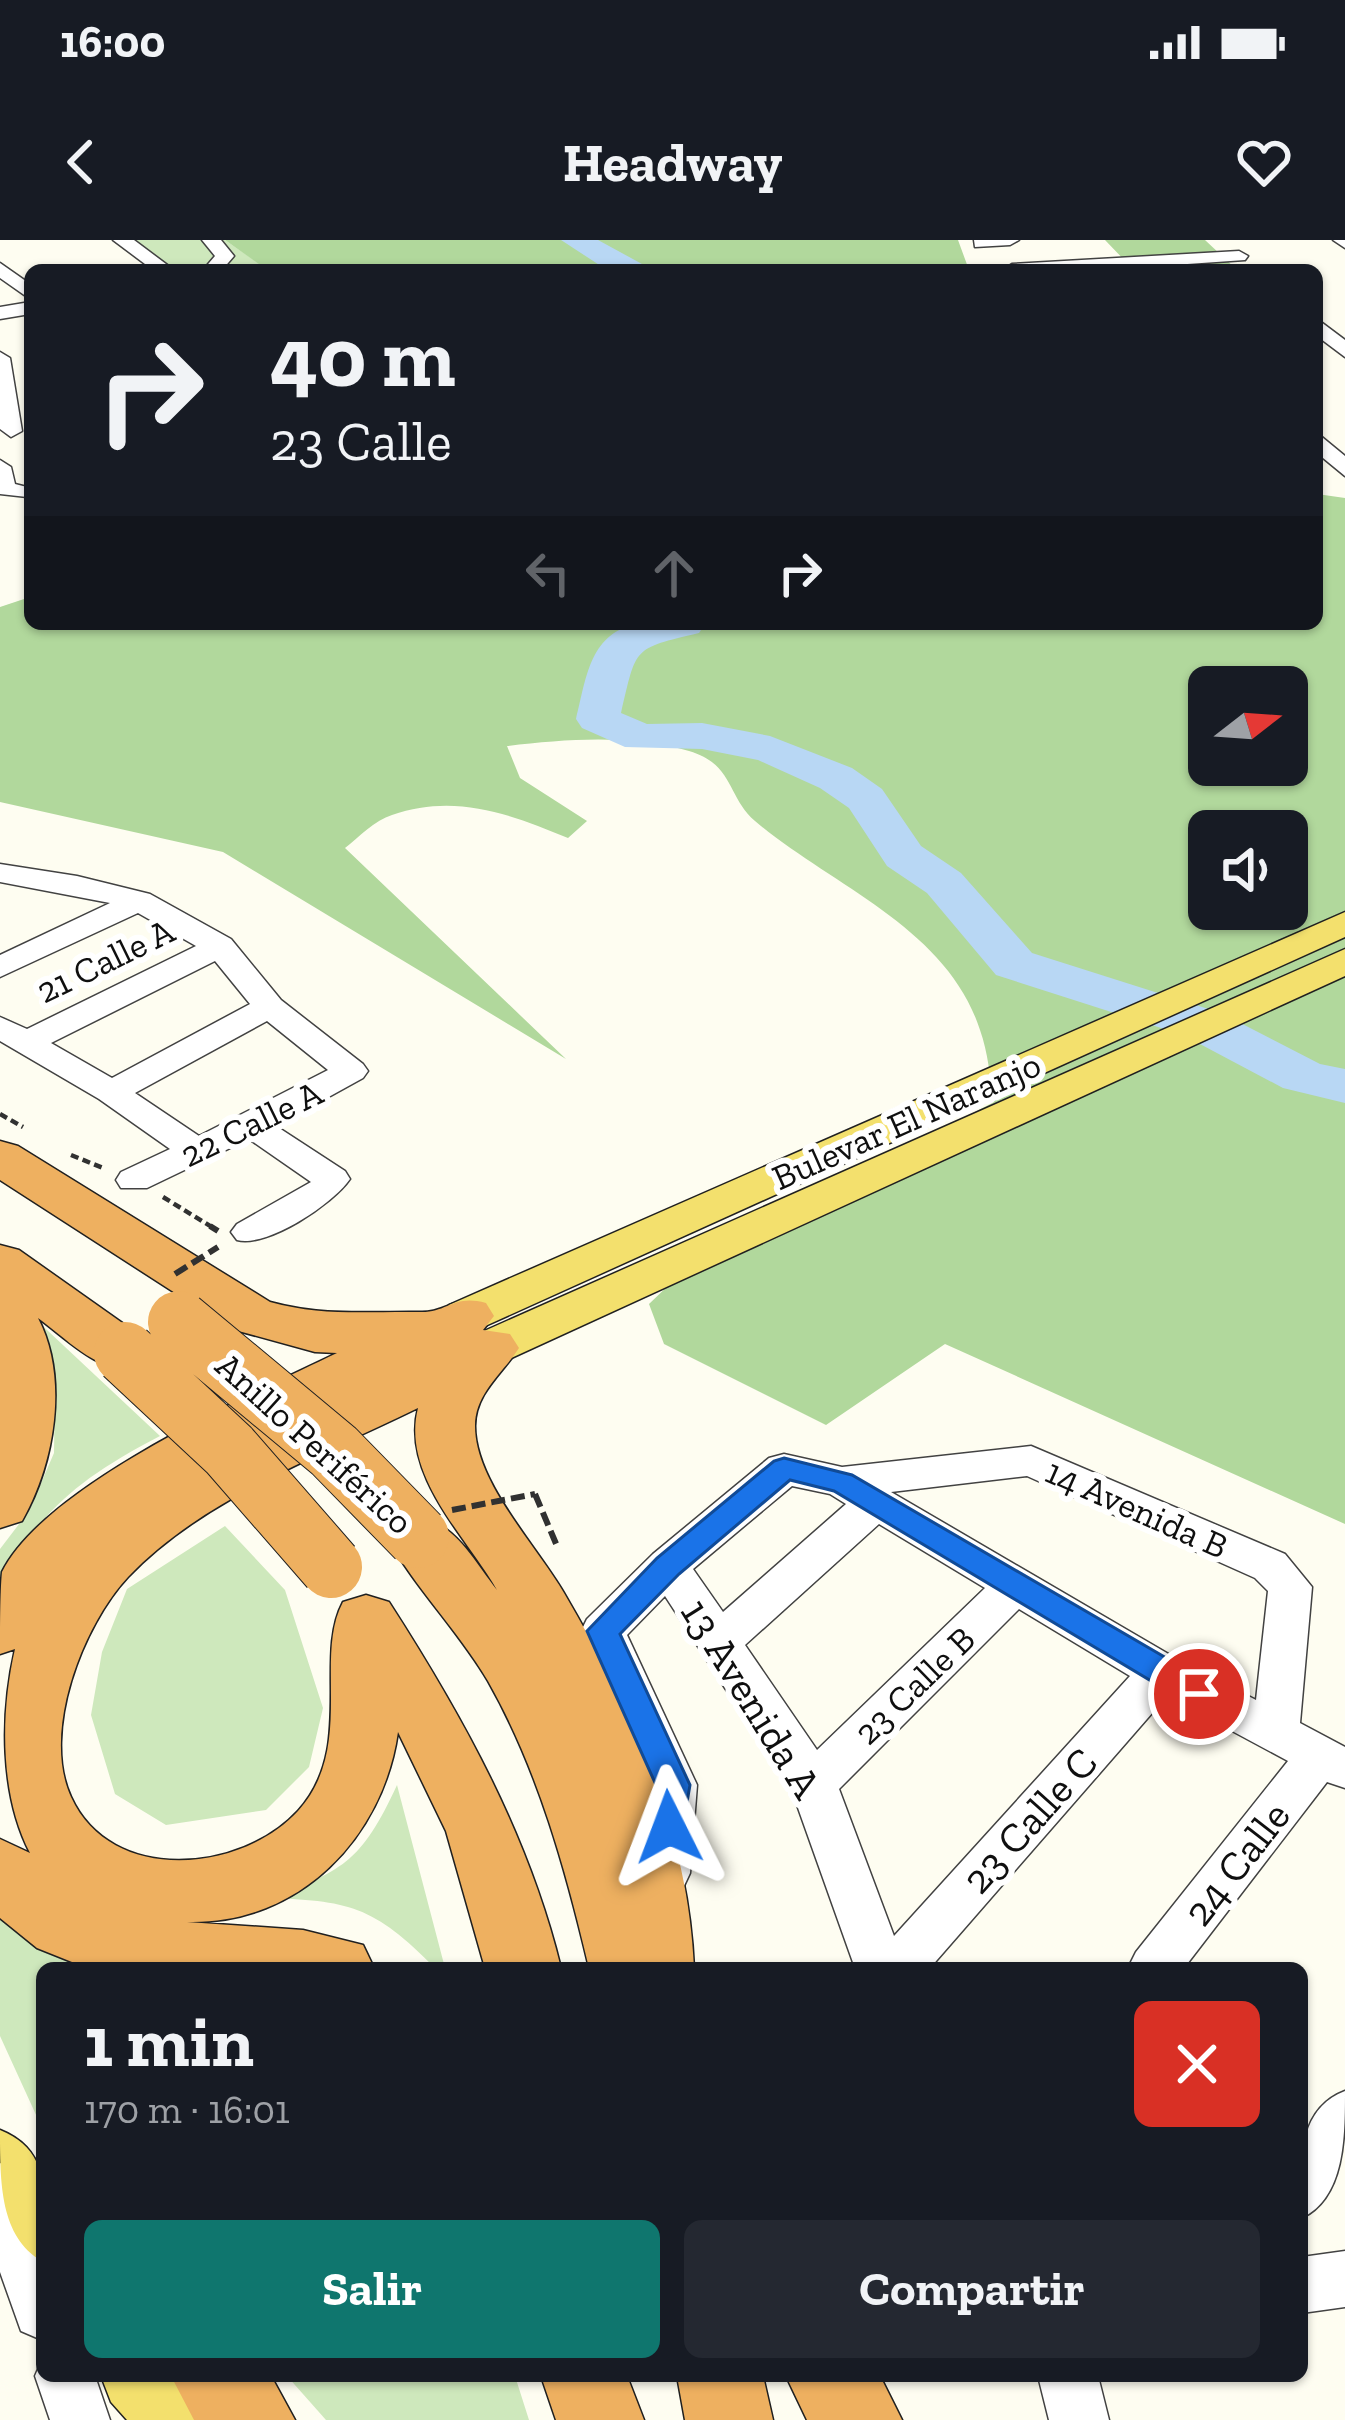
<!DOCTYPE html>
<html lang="es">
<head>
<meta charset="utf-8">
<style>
  body { margin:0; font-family:"Zilla Slab",serif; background:#242831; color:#f1f3f6; height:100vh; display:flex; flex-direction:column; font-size:45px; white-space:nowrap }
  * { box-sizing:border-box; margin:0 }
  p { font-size:39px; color:#9ea1a6 }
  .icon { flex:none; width:66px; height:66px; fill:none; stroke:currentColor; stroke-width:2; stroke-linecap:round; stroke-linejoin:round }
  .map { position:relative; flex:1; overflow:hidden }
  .panel { position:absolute; left:36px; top:1722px; width:1272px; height:420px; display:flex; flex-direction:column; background:#171b24; border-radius:18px; box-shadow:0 3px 9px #0004 }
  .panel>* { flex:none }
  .hud { position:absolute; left:24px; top:24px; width:1299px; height:366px; border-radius:18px; box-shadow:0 3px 9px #0004; background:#171b24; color:#f1f3f6; overflow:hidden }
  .needle { width:78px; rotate:73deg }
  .buttons { position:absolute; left:1188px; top:426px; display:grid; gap:24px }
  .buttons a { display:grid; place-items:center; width:120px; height:120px; border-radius:18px; background:#171b24; box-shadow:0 3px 9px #0004; font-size:60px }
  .pin { position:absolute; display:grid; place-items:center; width:102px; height:102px; color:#fff; margin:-51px; border:6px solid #fff; border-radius:50%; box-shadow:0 3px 12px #0007 }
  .me { position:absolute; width:132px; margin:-66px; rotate:357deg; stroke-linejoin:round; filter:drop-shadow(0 0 9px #0008) }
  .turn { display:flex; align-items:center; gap:42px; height:252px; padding:0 48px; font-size:54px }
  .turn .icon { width:156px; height:156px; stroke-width:2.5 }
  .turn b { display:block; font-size:84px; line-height:102px }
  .lanes { display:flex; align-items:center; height:114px; padding:0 48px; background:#0003; justify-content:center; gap:60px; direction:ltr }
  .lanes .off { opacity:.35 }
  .round { display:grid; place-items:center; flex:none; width:126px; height:126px; border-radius:18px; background:#242831 }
  .head { display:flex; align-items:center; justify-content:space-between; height:204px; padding:0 48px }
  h1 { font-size:72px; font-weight:700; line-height:90px }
  .cta { display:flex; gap:24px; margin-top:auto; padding:24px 48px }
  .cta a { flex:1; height:138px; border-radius:18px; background:#0f766e; color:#fff; font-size:48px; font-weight:700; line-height:138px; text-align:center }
  .cta a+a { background:#242831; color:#f1f3f6 }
  .status { display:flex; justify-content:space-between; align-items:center; height:84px; padding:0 60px; background:#171b24; direction:ltr }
  .status svg { height:33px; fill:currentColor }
  header { display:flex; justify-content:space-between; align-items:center; height:156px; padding:0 48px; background:#171b24; font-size:54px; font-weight:700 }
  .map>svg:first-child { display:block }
</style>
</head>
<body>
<div class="status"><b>16:00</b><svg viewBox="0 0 49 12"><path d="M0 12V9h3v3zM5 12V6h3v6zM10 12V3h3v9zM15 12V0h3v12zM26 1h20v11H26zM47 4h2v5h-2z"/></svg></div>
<header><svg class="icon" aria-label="back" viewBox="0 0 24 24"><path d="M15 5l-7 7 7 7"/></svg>Headway<svg class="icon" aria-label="heart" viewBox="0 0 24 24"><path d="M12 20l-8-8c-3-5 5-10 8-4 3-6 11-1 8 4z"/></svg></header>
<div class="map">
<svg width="1345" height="2180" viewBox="0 0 1345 2180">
  <rect width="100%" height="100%" fill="#fefdf1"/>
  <path fill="#cee8bc" d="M133 0H225L264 27 174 30Z
    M31 1075 160 1196C82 1237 50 1263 0 1337V1309L29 1271 54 1213 55 1136Z
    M225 1286 285 1350 323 1468 309 1527 266 1570 166 1585 115 1554 91 1475 102 1412 127 1349Z
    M397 1545 445 1728H435C374 1666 349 1660 263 1658 342 1634 362 1621 397 1545Z
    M0 1669 130 1728H42V1888L0 1796Z
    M287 2136H515L529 2180H326Z"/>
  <path fill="#b1d89c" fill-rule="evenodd" d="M225 0H958L969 30H258L263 27Z
    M1105 0H1205L1237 30H1073L1129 25Z
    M1317 254 1345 258V1284L945 1104 826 1185 664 1104 649 1064 696 1019 994 862C990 838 988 812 980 790 947 687 830 645 755 581 727 557 734 524 689 511 630 494 567 499 507 506L520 538 587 581 568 598C510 574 455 553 392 575 375 580 359 597 345 608L566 819 223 612 0 562V367L30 357V384H1317ZM1209 447H1287V525H1209ZM1209 591H1287V669H1209Z"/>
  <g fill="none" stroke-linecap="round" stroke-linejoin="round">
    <path fill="#b8d7f4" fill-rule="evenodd" d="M561 0H598L653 30H607Z
      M635 384H705L699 393C632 409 637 406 621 473L647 484 702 483 770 496 852 528 882 549 921 606 961 633 1032 713 1221 773 1320 824 1345 829V863L1283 848 1183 795 996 735 927 653 887 626 849 568 820 548 758 520 702 509 625 507 582 488 576 479C586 440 589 395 635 384Z"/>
    <g stroke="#424242" stroke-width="3">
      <path id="minor" d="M113 0H134L174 30H153Z
        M202 0H221L234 16 222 30H203L215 16Z
        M974 0H1019L1010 5 975 7Z
        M1333 0H1345V8Z
        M1239 11 1248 16 1245 20 1101 30H1003L1012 24Z
        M0 23 30 44V59L0 38Z
        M30 62V74L0 79V67Z
        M1317 79 1345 100V117L1317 96Z
        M0 112 10 118 22 191 11 197 0 189Z
        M1317 193 1345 216V236L1317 213Z
        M0 220 11 227 15 244 27 247V257L0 254Z
        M0 624 77 636 150 654 231 699 281 760 363 824 368 831 363 838 276 886 345 931 350 939C333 964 267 1008 237 1000L231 992 237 984 311 942 249 899 147 948H121L116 940 121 932 170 909 99 859 0 801V777L27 789 196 706 138 673 0 737V715L110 663 0 642ZM215 721 250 764 112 838 51 803ZM267 781 328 830 199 896 135 853Z
        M1031 1206 1285 1314 1312 1347 1300 1483 1345 1507V1548L1327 1542 1184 1728H1128L1136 1712 1288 1521 1167 1456 930 1728H855L792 1551 665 1356 627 1395 697 1545 690 1633 683 1648 665 1654 647 1648 640 1633 649 1545 581 1391 587 1379 653 1314 769 1218 784 1214 842 1227ZM1027 1236 1255 1338 1268 1351 1256 1460 1177 1419 891 1252ZM792 1246 830 1254 846 1264 723 1372 693 1329ZM879 1284 985 1348 817 1510 745 1405ZM1019 1369 1130 1436 894 1696 839 1549Z
        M1345 1851C1345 1897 1345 1957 1302 1978 1302 1931 1293 1871 1345 1851Z
        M0 1923 20 1931 42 1990V2100L21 2091 0 2032Z
        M1345 2011V2067L1302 2073V2017Z
        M42 2120V2136H95L110 2180H50L35 2136Z
        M1038 2136H1098L1109 2180H1049Z"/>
    </g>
    <g stroke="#202020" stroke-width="3">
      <path id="major" d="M1345 672V697L483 1087 466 1092 449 1087 442 1076 449 1065Z
        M1345 709V736L507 1120 490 1124 473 1120 466 1108 473 1096Z
        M0 1890C58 1913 42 1968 42 2021 0 1997 0 1943 0 1890Z
        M101 2136H187L203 2154 214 2180H127L111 2162Z"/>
    </g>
    <g stroke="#202020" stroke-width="3">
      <path id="highway" d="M0 901 18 906 270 1062C325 1077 368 1071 422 1072 448 1072 454 1054 486 1063L494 1076 483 1090 510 1094 519 1108C503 1133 475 1153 475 1186 475 1242 536 1305 564 1353 633 1471 688 1590 694 1728H589C566 1630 538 1529 488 1441 458 1390 415 1348 387 1297L396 1281C445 1265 469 1314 497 1350 466 1296 401 1235 418 1168 321 1216 204 1257 128 1337 83 1385 41 1492 71 1557 111 1645 241 1633 298 1571 356 1507 313 1418 343 1362L366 1355 389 1362C463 1477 528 1594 561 1728H485L446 1591 398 1492C383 1597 300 1685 187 1682L303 1690 363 1705 374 1728H87L37 1708 0 1678V1599L30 1613C0 1555 0 1475 15 1409L0 1414C0 1392 0 1351 2 1332 45 1245 250 1155 337 1113L315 1112 231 1089 0 940Z
        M0 1005 19 1010 145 1099 154 1113 145 1127C103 1139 71 1102 38 1078 69 1138 55 1223 22 1281L0 1288Z
        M171 2136H271L295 2180H194Z
        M541 2136H627L644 2180H556Z
        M677 2136H763L773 2180H685Z
        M786 2136H880L902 2180H807Z"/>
    </g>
    <path stroke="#313131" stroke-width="4.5" stroke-dasharray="8 4.5" stroke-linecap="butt" d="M0 874 23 887
      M71 915 103 928
      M163 957 215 989"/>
    <path stroke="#313131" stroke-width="6" stroke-dasharray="14 6" stroke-linecap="butt" d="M210 986 218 991
      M535 1254 557 1306"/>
    <use href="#minor" fill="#fff" fill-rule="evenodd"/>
    <use href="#major" fill="#f3e06d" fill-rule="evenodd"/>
    <use href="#highway" fill="#eeb060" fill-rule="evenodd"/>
    <g stroke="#202020" stroke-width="64" stroke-linecap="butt">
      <path id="highway-bridge" d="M179 1082 334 1211 418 1297
        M125 1113 229 1210 331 1327"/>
    </g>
    <path stroke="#313131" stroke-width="6" stroke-dasharray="14 6" stroke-linecap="butt" d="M175 1034 218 1007
      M452 1270 535 1254"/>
    <use href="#highway-bridge" stroke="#eeb060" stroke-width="62"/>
  </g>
  <path fill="#1a73e8" stroke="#114b97" stroke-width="3" d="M784 1218 852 1235 1211 1444 1216 1454 1211 1463 1199 1466 1188 1463 834 1251 790 1240 679 1334 620 1394 690 1545 681 1597 669 1602 657 1597 652 1587 656 1545 587 1391 657 1318 774 1221Z"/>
  <g text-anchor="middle" stroke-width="12" stroke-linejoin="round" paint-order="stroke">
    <g font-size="36" fill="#0f0f0f" stroke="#fff">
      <text transform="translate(105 720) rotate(-26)" y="13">21 Calle A</text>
      <text transform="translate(906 880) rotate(-24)" y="13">Bulevar El Naranjo</text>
      <text transform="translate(251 883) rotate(-26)" y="13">22 Calle A</text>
      <text transform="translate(315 1203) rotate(42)" y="13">Anillo Periférico</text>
      <text transform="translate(1137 1268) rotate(24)" y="13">14 Avenida B</text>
      <text transform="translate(914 1445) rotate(-44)" y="13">23 Calle B</text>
    </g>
    <g font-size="42" fill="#0f0f0f" stroke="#fff">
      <text transform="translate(752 1458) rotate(58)" y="15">13 Avenida A</text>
      <text transform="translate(1029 1580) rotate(-48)" y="15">23 Calle C</text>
      <text transform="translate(1236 1623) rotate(-52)" y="15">24 Calle</text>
    </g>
  </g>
</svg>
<div class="buttons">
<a><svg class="needle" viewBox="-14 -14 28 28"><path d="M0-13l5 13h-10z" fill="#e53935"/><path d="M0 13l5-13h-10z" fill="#9ea1a6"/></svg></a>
<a><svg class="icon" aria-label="sound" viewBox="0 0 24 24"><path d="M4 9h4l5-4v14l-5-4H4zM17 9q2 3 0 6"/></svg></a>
</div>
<div class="pin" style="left:1199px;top:1454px;background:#d93025"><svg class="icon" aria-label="arrive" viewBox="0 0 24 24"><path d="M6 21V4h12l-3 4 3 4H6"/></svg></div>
<svg class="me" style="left:669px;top:1587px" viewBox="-20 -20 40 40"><path d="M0-17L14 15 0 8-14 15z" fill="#1a73e8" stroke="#fff" stroke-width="4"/></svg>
<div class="hud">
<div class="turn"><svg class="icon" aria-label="right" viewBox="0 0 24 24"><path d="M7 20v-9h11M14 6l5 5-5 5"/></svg><div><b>40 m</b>23 Calle</div></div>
<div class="lanes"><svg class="icon off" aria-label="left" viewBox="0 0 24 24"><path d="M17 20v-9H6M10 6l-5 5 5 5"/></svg><svg class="icon off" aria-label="ahead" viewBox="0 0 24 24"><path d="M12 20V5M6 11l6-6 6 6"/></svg><svg class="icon" aria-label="right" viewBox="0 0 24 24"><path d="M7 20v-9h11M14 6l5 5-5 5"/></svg></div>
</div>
<section class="panel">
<div class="head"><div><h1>1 min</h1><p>170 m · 16:01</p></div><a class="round" style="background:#d93025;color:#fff"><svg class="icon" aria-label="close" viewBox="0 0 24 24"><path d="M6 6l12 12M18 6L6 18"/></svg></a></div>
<div class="cta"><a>Salir</a><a>Compartir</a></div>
</section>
</div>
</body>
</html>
